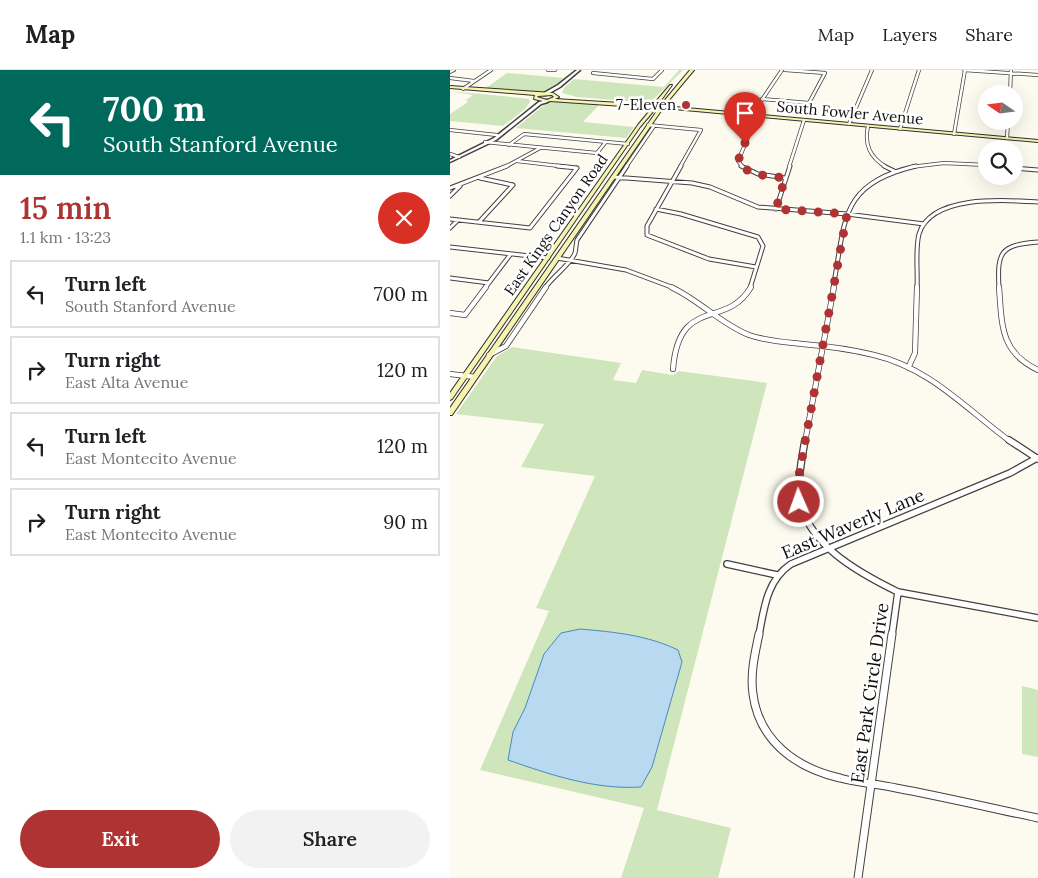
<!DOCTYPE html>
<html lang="en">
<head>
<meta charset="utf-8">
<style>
  body { margin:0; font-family:Lora,serif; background:#f2f2f2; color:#202124; height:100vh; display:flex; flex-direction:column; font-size:19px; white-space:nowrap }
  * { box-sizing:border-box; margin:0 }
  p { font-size:16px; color:#757577 }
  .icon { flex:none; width:28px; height:28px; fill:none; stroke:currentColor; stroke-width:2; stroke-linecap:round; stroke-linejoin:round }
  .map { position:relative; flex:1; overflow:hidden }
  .side { display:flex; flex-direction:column; background:#fff; width:450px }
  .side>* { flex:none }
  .top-card { background:#00695c; color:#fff; overflow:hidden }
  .needle { width:32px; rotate:284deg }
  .tools { position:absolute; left:528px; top:15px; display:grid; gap:10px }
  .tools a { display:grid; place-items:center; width:45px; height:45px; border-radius:50%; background:#fff; box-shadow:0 5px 20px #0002; font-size:25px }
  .pin { position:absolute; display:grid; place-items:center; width:42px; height:42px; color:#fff; margin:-51px -21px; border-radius:50% 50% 50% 0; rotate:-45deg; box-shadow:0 0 5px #0007 }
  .pin .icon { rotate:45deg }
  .me { position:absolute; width:55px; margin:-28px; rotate:358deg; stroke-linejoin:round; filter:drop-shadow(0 0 4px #0008) }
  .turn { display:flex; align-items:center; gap:18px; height:105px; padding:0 20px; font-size:22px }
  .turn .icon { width:65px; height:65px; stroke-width:2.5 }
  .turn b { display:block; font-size:35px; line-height:42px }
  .round { display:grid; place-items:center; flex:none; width:52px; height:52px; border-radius:26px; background:#f2f2f2 }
  .headline { display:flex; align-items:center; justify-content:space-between; height:85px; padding:0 20px }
  h1 { font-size:30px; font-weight:600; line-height:38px; color:#b03333 }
  .action { display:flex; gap:10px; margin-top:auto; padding:10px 20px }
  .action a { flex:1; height:58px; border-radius:30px; background:#b03333; color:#fff; font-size:20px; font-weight:600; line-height:58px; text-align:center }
  .action a+a { background:#f2f2f2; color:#202124 }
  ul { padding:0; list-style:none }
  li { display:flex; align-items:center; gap:15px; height:68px; margin:0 10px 8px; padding:0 10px; border:2px solid #e0e0e0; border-radius:0px }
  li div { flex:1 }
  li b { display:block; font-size:19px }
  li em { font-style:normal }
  header { display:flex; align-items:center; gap:30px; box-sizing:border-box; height:70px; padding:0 25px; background:#fff; border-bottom:1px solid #e0e0e0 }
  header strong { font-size:24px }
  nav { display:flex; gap:28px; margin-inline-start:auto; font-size:18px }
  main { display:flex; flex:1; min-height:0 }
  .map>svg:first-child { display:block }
</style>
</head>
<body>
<header>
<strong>Map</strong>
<nav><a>Map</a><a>Layers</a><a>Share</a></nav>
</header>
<main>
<section class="side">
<div class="top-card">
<div class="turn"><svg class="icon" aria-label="left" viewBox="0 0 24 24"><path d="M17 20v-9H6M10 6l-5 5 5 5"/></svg><div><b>700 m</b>South Stanford Avenue</div></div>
</div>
<div class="headline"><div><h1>15 min</h1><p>1.1 km · 13:23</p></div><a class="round" style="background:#d93025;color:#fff"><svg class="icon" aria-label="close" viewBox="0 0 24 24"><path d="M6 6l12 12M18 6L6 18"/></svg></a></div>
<ul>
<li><svg class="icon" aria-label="left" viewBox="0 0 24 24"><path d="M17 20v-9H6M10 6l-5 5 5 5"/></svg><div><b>Turn left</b><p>South Stanford Avenue</p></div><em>700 m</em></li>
<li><svg class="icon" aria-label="right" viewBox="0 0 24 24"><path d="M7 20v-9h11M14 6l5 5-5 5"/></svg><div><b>Turn right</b><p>East Alta Avenue</p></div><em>120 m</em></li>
<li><svg class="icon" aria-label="left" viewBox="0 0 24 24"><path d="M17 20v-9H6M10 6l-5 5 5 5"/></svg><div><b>Turn left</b><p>East Montecito Avenue</p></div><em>120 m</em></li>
<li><svg class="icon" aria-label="right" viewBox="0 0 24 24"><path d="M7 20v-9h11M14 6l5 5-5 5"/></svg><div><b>Turn right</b><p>East Montecito Avenue</p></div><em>90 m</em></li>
</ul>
<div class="action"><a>Exit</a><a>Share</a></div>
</section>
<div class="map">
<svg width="588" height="808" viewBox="0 0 588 808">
  <rect width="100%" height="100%" fill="#fdfbef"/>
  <path fill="#cfe5bc" d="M229 0H233L200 33 127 27 112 23 114 18 124 9 214 17Z
    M57 3 114 8 99 20 86 23 19 17 36 18Z
    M0 21 72 28 79 29 80 32 75 39 53 56 0 51V44L18 32 16 30 23 25Z
    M108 31 149 35 133 52 184 57 176 68 66 58 94 35Z
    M62 277 171 293 163 310 186 313 192 300 223 305 229 301 317 313 207 740 281 758 268 808H171L194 738 30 700 99 541 86 538 145 406 71 397 94 354 6 344 47 286Z
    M572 616 588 620V687L572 684Z"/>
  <path fill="#b9d9f0" stroke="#478ac0" d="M130 559C164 562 197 565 228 580L232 592 202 697 191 717C146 720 101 705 58 690L63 662 75 638 94 584 111 563Z"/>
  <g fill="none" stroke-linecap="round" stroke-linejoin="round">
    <g stroke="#404040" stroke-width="4">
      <path id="minor-far4" d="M98 0H105
        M514 0 588 5
        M0 2 4 0
        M143 3 203 9 212 0
        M0 8 24 11
        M13 19 41 0
        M560 24 561 0
        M312 29 359 33 375 3 335 0
        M301 46 332 0
        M399 54 422 0
        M198 55 251 60 230 97
        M418 56C414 75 420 87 436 97
        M450 59 469 0
        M0 60 47 65
        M504 64 515 0
        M557 68 558 51
        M35 72 147 83 155 73
        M59 75 74 64 178 74
        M0 84 9 87
        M67 91 118 97
        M55 97 90 78
        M176 97 204 56
        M293 97 288 91 307 46
        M339 97 354 50
        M461 97 494 93 536 95"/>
    </g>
    <g stroke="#404040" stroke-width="5">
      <path id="minor-far3" d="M107 96 127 98
        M231 96 197 156V165L259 189 306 197
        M291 96 308 104 335 108
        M434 96 444 101
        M564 98 588 100
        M163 107 242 113 260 117 308 137 397 144 474 154
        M30 108 63 115
        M0 118 57 96
        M0 126 10 116
        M206 139 231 144 308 167 313 176 300 218
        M326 139 340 96
        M0 149 80 158 127 98
        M29 152 63 115
        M0 158 8 150
        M0 177 98 188
        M107 188 176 200 224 218
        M0 208 39 213
        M35 218 60 185
        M95 218C102 207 121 194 125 183 126 179 126 174 127 170L177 96
        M383 218C396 151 388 114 466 96
        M467 218C468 203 465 179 469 164 481 124 556 130 588 132
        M549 218C547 182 550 175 588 172"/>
    </g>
    <g stroke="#404040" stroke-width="6">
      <path id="minor-far2" d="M221 217C249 230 271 254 299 265 316 271 334 272 352 274 376 276 400 279 424 285 480 298 516 339 561 372
        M549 217C552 255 550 282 588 300
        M0 243 15 245 36 217
        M39 285 56 276 96 217
        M459 296 465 283 467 217
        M223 299C229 225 276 260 301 217
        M0 304 25 307
        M355 372 384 217"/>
    </g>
    <g stroke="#404040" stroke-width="8">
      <path id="minor-far1" d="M355 370C352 388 348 405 349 423 353 473 409 503 448 522L442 565
        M559 370 588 389
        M277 494 327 505
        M448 522 588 548
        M309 565C314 538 317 510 341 494L560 403 587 388"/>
    </g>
    <g stroke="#404040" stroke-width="9">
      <path id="minor" d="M309 564C305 583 300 604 303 624 309 671 346 698 390 708 408 713 427 714 446 718 494 727 541 738 588 748
        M408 808 442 564"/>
    </g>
    <g stroke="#404040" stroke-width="3">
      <path id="tertiary" d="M127 0H130L110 17 96 25H94V23L108 15Z
        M97 30 98 32 91 34 46 70 0 92V90L44 68 89 32Z"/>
    </g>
    <g stroke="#2f2f2f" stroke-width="2">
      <path id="secondary" d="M240 0H244L214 36 588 70V72L213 38 2 345H0V338L209 38H206L190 57 2 329 0 330V323L188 55 202 38 100 31 97 32 84 29 85 25 0 18V16L103 23 109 27 105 29 203 35 220 15H222L207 36H210ZM102 25 104 27 97 30 87 27 88 26Z"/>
    </g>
    <use href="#minor-far4" stroke="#fff" stroke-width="2.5"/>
    <use href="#minor-far3" stroke="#fff" stroke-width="3"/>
    <use href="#minor-far2" stroke="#fff" stroke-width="4.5"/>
    <use href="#minor-far1" stroke="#fff" stroke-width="5.5"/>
    <use href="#minor" stroke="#fff" stroke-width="7"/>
    <use href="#tertiary" fill="#fff" fill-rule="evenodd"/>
    <use href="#secondary" fill="#f7f3b1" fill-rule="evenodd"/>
  </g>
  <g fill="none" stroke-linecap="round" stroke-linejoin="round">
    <path stroke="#b03333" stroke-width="9" stroke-dasharray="0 16.2" d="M295 73 288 91C296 106 320 106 335 108L326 139 397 144 349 405 348 418 349 432"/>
  </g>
  <circle fill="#b03333" stroke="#fff" stroke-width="2" cx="236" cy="35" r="5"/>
  <g text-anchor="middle" stroke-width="5" stroke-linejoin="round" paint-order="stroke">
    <g font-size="15" fill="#0d0d0d" stroke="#fff" text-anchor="end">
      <text x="226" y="40">7-Eleven</text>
    </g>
    <g font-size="15" fill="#0d0d0d" stroke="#fff">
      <text transform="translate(400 43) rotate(5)" y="5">South Fowler Avenue</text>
      <text transform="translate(106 155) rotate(-55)" y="5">East Kings Canyon Road</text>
    </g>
    <g font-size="18" fill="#0d0d0d" stroke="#fff">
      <text transform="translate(403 454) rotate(-23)" y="6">East Waverly Lane</text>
      <text transform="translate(420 623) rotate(-82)" y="6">East Park Circle Drive</text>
    </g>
  </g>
</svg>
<div class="tools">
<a><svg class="needle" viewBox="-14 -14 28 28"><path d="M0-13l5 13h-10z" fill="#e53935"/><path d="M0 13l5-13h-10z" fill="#757577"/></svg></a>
<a><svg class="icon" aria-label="search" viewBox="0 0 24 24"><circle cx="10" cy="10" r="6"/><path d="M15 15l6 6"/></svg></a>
</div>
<div class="pin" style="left:295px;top:73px;background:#d93025"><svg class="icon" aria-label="arrive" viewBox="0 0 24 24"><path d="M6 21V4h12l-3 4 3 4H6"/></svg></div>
<svg class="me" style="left:349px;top:432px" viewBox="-20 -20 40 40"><circle r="17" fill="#b03333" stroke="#fff" stroke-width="3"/><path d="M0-11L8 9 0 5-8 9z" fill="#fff"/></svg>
</div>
</main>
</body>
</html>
